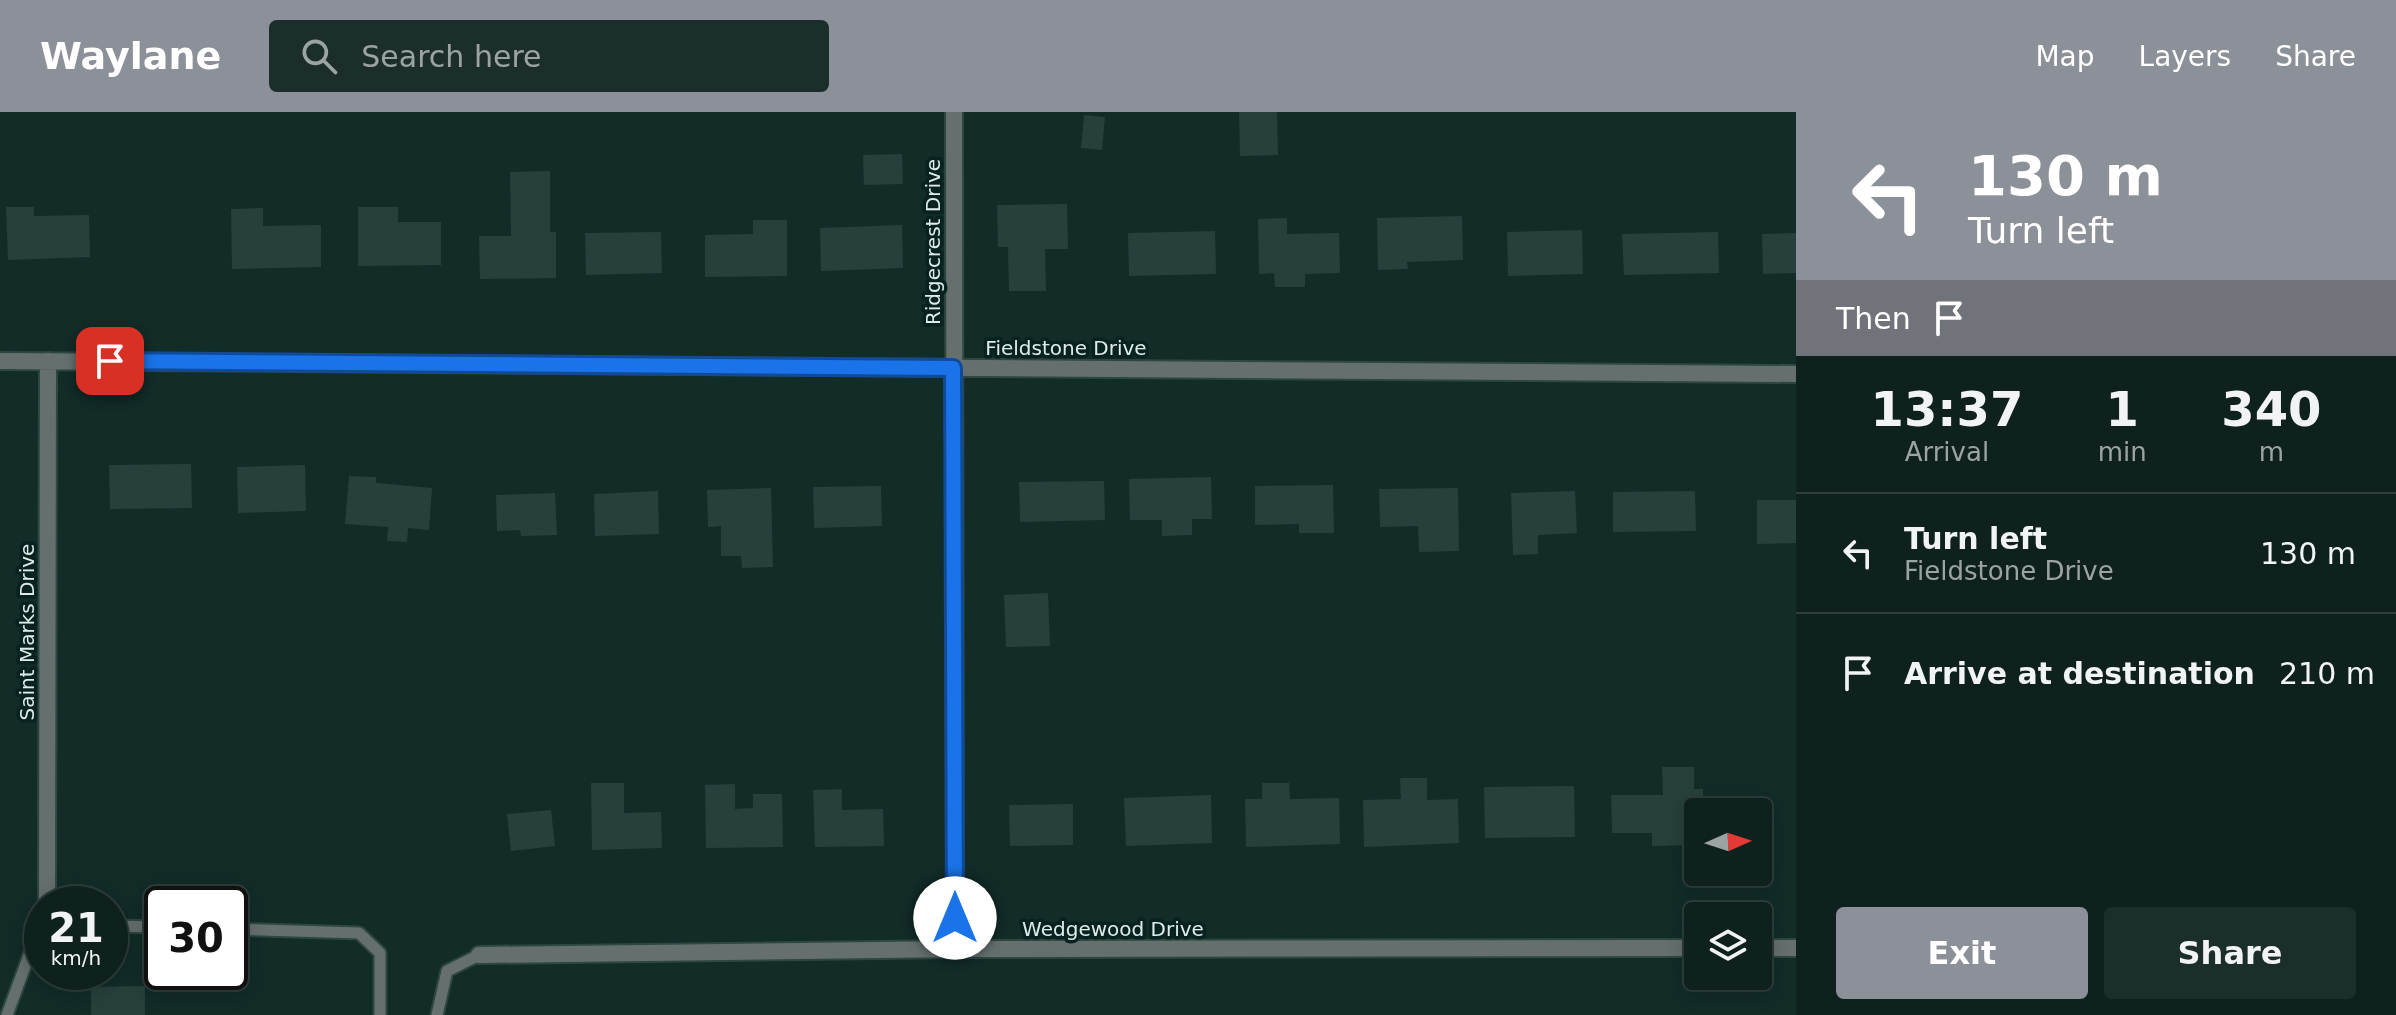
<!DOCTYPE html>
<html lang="en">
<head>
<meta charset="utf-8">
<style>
  body { margin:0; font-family:"DejaVu Sans",sans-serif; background:#1c2e2b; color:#f1f3f6; height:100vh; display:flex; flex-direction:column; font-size:30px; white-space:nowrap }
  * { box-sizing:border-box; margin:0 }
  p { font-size:26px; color:#9ba3a4 }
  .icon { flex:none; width:44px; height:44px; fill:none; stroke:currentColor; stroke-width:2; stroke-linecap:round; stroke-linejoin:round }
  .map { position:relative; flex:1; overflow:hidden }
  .details { display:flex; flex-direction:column; background:#0e211e; width:600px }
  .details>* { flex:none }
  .hud { background:#8c9099; color:#fff; overflow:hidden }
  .needle { width:52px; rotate:87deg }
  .buttons { position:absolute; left:1684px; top:686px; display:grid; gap:16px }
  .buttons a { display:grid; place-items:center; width:88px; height:88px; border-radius:8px; background:#0e211e; box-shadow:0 4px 20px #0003,0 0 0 2px #2e3e3c; font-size:40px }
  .speed { position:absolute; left:24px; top:774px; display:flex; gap:16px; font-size:40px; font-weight:700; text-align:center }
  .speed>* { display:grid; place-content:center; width:104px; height:104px; border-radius:50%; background:#0e211e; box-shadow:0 4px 20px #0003,0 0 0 2px #2e3e3c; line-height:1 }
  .speed small { font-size:20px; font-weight:400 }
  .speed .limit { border:4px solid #111; border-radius:12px; background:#fff; color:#111 }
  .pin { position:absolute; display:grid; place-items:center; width:68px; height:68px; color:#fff; margin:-34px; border-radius:16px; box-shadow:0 4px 12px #0006 }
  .me { position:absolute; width:88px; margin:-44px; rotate:0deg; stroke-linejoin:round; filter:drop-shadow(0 0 6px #0008) }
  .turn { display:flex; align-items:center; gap:28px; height:168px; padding:0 40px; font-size:36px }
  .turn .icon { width:104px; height:104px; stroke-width:2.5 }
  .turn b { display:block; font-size:56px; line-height:68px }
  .then { display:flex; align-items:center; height:76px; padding:0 40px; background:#0003; gap:16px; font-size:30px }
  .eta { display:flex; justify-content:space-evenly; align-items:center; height:136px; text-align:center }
  .eta b { font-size:48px; font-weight:600; line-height:56px }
  .action { display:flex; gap:16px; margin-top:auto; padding:16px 40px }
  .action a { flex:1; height:92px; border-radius:8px; background:#8c9099; color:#fff; font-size:32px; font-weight:600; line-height:92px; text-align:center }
  .action a+a { background:#1c2e2b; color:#f1f3f6 }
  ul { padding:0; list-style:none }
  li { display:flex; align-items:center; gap:24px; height:120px; padding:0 40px; border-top:2px solid #2e3e3c }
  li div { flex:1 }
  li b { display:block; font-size:30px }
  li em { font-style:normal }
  header { display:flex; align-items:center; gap:48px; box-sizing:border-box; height:112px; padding:0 40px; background:#8c9099; color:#fff }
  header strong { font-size:38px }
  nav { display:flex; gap:44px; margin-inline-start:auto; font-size:28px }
  .search { width:560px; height:72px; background:#1c2e2b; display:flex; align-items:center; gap:20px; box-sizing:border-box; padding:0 28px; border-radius:8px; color:#9ba3a4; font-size:30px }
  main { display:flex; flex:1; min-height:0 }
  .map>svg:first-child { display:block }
</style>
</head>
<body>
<header>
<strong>Waylane</strong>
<div class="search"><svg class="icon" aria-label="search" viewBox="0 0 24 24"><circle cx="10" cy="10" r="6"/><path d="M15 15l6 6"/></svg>Search here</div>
<nav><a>Map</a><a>Layers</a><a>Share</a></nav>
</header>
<main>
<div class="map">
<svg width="1796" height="903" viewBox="0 0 1796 903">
  <rect width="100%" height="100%" fill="#122c28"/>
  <path fill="#27403c" d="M1239 0H1277L1278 43 1240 44Z
    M1084 3 1105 5 1102 38 1081 36Z
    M902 42 903 72 864 73 863 43Z
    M550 59V120H556V166L480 167 479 124H511L510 60Z
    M1067 92 1068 137H1045L1046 179H1009L1008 135H998L997 93Z
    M6 95H34V104L89 103 90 145 8 148Z
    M358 95H398V110H441V153L358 154Z
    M263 96V114L321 113V155L232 157 231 97Z
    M1462 104 1463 148 1407 150 1408 157 1378 158 1377 106Z
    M1287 106V122L1339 121 1340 161 1305 162V175H1275L1274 161 1259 162 1258 107Z
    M753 108H787V164L705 165V123L753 122Z
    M902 113 903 156 821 159 820 116Z
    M1582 118 1583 162 1508 164 1507 120Z
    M1215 119 1216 162 1129 164 1128 121Z
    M661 120 662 161 586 163 585 121Z
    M1718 120 1719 161 1624 163 1622 122Z
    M1796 121V161L1763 162 1762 122Z
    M191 352 192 396 110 397 109 353Z
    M305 353 306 399 238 401 237 355Z
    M349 364 376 365V371L432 376 429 418 408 416 407 430 387 429 388 415 345 412Z
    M1211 365 1212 407H1192V423L1162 424V408H1130L1129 367Z
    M1104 369 1105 408 1020 410 1019 370Z
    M1333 373 1334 421H1299V412L1255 413V374Z
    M881 374 882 414 814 416 813 375Z
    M771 376 773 455 742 456 741 444H721V414L708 415 707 378Z
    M1458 376 1459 439 1419 440 1418 414 1380 415 1379 377Z
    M658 379 659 422 595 424 594 382Z
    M1575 379 1577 421 1538 423V442L1513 443 1511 381Z
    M1695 379 1696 419 1613 420V380Z
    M555 381 557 423 521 424 520 418 497 419 496 383Z
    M1757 388H1796V431L1757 432Z
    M1048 481 1050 534 1006 535 1004 483Z
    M1662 655H1694V677H1703V700H1698V733L1652 734V721H1612L1611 683H1663Z
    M1400 666H1427V688L1458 687 1459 731 1364 735 1363 688 1401 687Z
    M591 671H624V701L661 700 662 736 592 738Z
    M1262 671H1289L1290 687 1339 686 1340 732 1246 735 1245 687H1262Z
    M735 672V697L753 696V682H782L783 735 706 736 705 673Z
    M1574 674 1575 725 1485 726 1484 675Z
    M842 677V698L883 697 884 734 815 735 813 678Z
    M1211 683 1212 731 1126 734 1124 686Z
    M1073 692V733L1010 734 1009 693Z
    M551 698 555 734 511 739 507 702Z
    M145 874V903H91V875Z"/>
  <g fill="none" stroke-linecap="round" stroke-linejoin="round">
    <g stroke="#2e4743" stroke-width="15">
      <path id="lane" d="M110 814 162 815
        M230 817 359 821 380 841V903
        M7 903 42 808
        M437 903 447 859 479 843"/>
    </g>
    <g stroke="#2e4743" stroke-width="20">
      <path id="street" d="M954 0 955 837
        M0 249 1796 262
        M47 792 48 249
        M1758 836H1796
        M479 843 955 837 1698 836"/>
    </g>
    <use href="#lane" stroke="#65706e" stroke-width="11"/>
    <use href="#street" stroke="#65706e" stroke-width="16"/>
  </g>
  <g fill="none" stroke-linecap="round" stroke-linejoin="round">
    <g stroke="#114b97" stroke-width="20">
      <path id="route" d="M110 249 953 256 955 806"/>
    </g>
    <use href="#route" stroke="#1a73e8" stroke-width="14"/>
  </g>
  <g text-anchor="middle" stroke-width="7" stroke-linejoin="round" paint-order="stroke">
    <g font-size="20" fill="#ddece9" stroke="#08221f">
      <text transform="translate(933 130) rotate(-90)" y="7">Ridgecrest Drive</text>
      <text x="1066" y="243">Fieldstone Drive</text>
      <text transform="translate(27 520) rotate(-90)" y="7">Saint Marks Drive</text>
      <text x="1113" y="824">Wedgewood Drive</text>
    </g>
  </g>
</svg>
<div class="buttons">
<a><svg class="needle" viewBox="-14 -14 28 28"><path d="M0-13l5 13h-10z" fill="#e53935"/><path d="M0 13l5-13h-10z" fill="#9ba3a4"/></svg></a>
<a><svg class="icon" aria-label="layers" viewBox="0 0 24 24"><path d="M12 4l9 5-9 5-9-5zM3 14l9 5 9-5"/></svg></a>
</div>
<div class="speed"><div>21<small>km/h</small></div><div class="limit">30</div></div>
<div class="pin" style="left:110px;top:249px;background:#d93025"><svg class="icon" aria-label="arrive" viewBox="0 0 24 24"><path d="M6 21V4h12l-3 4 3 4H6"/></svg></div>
<svg class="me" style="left:955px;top:806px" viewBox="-20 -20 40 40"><circle r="19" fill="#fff"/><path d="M0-13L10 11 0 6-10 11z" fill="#1a73e8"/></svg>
</div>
<section class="details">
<div class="hud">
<div class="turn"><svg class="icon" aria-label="left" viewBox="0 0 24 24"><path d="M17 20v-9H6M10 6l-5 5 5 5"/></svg><div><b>130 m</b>Turn left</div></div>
<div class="then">Then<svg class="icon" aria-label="arrive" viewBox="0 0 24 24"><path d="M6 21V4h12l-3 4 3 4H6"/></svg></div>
</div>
<div class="eta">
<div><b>13:37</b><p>Arrival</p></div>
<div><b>1</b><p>min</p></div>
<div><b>340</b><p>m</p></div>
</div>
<ul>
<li><svg class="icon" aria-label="left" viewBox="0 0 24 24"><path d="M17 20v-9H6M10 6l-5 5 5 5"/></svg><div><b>Turn left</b><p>Fieldstone Drive</p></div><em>130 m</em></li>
<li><svg class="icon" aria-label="arrive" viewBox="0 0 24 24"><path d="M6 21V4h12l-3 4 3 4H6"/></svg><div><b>Arrive at destination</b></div><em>210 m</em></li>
</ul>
<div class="action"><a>Exit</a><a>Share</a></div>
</section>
</main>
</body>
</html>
